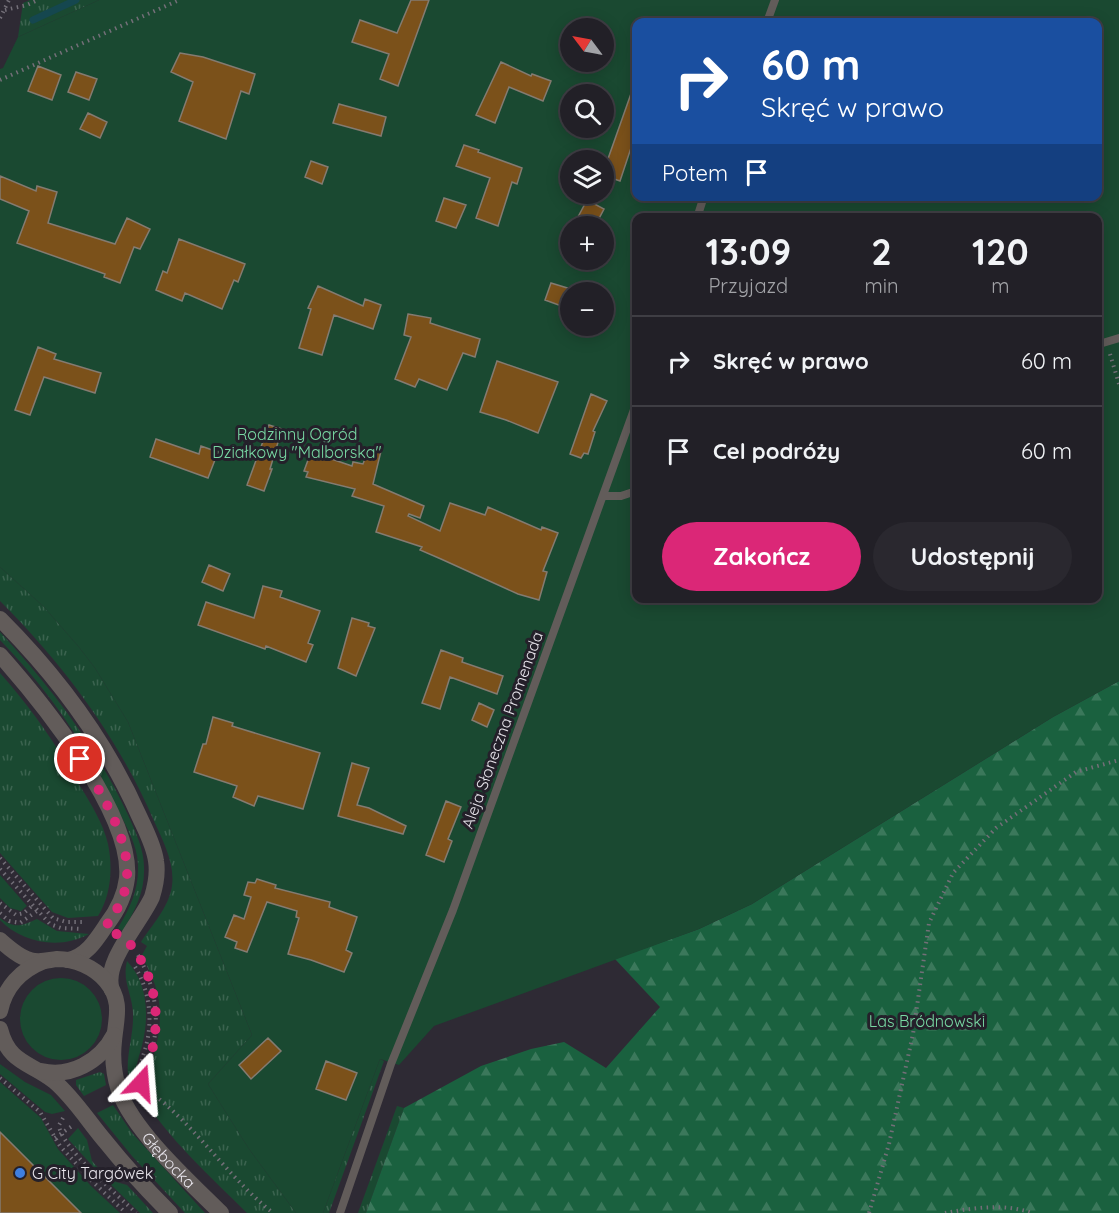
<!DOCTYPE html>
<html lang="pl">
<head>
<meta charset="utf-8">
<style>
  body { margin:0; font-family:Quicksand,sans-serif; background:#2a282f; color:#f1f3f6; height:100vh; display:flex; flex-direction:column; font-size:22px; white-space:nowrap }
  * { box-sizing:border-box; margin:0 }
  p { font-size:20px; color:#a2a3a7 }
  .icon { flex:none; width:33px; height:33px; fill:none; stroke:currentColor; stroke-width:2; stroke-linecap:round; stroke-linejoin:round }
  .map { position:relative; flex:1; overflow:hidden }
  .details { position:absolute; left:632px; top:213px; width:470px; height:390px; display:flex; flex-direction:column; background:#222027; border-radius:12px; box-shadow:0 3px 15px #0003,0 0 0 2px #3f3e44 }
  .details>* { flex:none }
  .guide { position:absolute; left:632px; top:18px; width:470px; height:183px; border-radius:12px; box-shadow:0 3px 15px #0003,0 0 0 2px #3f3e44; background:#1a4fa0; color:#fff; overflow:hidden }
  .needle { width:39px; rotate:302deg }
  .controls { position:absolute; left:560px; top:18px; display:grid; gap:12px }
  .controls a { display:grid; place-items:center; width:54px; height:54px; border-radius:50%; background:#222027; box-shadow:0 3px 15px #0003,0 0 0 2px #3f3e44; font-size:30px }
  .pin { position:absolute; display:grid; place-items:center; width:51px; height:51px; color:#fff; margin:-26px; border:3px solid #fff; border-radius:50%; box-shadow:0 2px 6px #0007 }
  .me { position:absolute; width:66px; margin:-33px; rotate:19deg; stroke-linejoin:round; filter:drop-shadow(0 0 4px #0008) }
  .turn { display:flex; align-items:center; gap:21px; height:126px; padding:0 30px; font-size:27px }
  .turn .icon { width:78px; height:78px; stroke-width:2.5 }
  .turn b { display:block; font-size:42px; line-height:51px }
  .then { display:flex; align-items:center; height:57px; padding:0 30px; background:#0003; gap:12px; font-size:22px }
  .eta { display:flex; justify-content:space-evenly; align-items:center; height:102px; text-align:center }
  .eta b { font-size:36px; font-weight:700; line-height:42px }
  .action { display:flex; gap:12px; margin-top:auto; padding:12px 30px }
  .action a { flex:1; height:69px; border-radius:36px; background:#db2777; color:#fff; font-size:24px; font-weight:700; line-height:69px; text-align:center }
  .action a+a { background:#2a282f; color:#f1f3f6 }
  ul { padding:0; list-style:none }
  li { display:flex; align-items:center; gap:18px; height:90px; padding:0 30px; border-top:2px solid #3f3e44 }
  li div { flex:1 }
  li b { display:block; font-size:22px }
  li em { font-style:normal }
  .map>svg:first-child { display:block }
</style>
</head>
<body>
<div class="map">
<svg width="1119" height="1213" viewBox="0 0 1119 1213">
  <defs>
    <pattern id="grass-tufts" width="24" height="20" patternUnits="userSpaceOnUse" patternTransform="scale(1.5)"><rect width="24" height="20" fill="#1a4931"/><path d="M3 7l-1-3M5 7V3M7 7l1-3M15 17l-1-3M17 17v-4M19 17l1-3" fill="none" stroke="#3b634f"/></pattern>
    <pattern id="forest-firs" width="22" height="20" patternUnits="userSpaceOnUse" patternTransform="scale(1.5)"><rect width="22" height="20" fill="#1a613f"/><path d="M5 1l3.5 6h-7zM16 11l3.5 6h-7z" fill="#3b785b"/></pattern>
  </defs>
  <rect width="100%" height="100%" fill="#2e2a34"/>
  <path fill="url(#grass-tufts)" d="M30 0H99L18 37 23 3Z
    M0 567 44 607 78 646 95 668 128 722 252 1035 208 1084 249 1149 296 1213H247C213 1179 165 1136 141 1094 153 1059 168 1023 155 985 152 975 146 965 142 955L147 946 141 942C152 925 169 907 172 886 175 863 163 841 154 821 118 737 64 665 0 601Z
    M0 632C51 687 96 746 128 815 135 831 144 849 144 867 145 892 135 910 123 931L118 928C131 906 139 889 138 864 137 844 126 826 117 808 87 747 48 689 0 640Z
    M0 673C31 708 57 745 80 786 91 804 103 823 108 844 113 868 111 895 98 916L68 918 52 912 0 853Z
    M0 918C14 929 22 926 37 919L57 931 89 934C60 950 22 943 0 920Z
    M127 961C151 986 149 1026 139 1056 137 1064 136 1071 128 1075 126 1054 134 1034 133 1013 132 993 122 982 127 961Z
    M380 1059 384 1061 329 1213H323Z
    M100 1072 104 1074 106 1085 84 1096 76 1085V1080Z
    M113 1105 132 1133 205 1213H185L132 1156 97 1113Z
    M397 1106 404 1108 366 1213H358Z
    M78 1128 87 1140 92 1161 109 1180 127 1185 153 1213H140L99 1173 68 1139Z"/>
  <path fill="url(#forest-firs)" d="M1119 681V1213H366L404 1108 481 1066 531 1049 564 1042 606 1068 660 1007 615 959 699 929 752 904 1053 717Z"/>
  <path fill="#1a4931" fill-rule="evenodd" d="M99 0H1119V681L1053 717 752 904 699 929 434 1026 399 1065 380 1059 323 1213H296L249 1149 208 1084 252 1035 128 722 95 668 78 646 44 607 0 567V69L3 68 18 37ZM636 22H1096V196H636ZM570 28H603V62H570ZM570 94H603V128H570ZM570 160H603V194H570ZM636 218H1096V598H636ZM570 226H603V260H570ZM570 292H603V326H570Z
    M0 875 27 906 21 911 10 908 0 898Z
    M20 1019a41 41 0 1 1 82 0a41 41 0 1 1-82 0Z
    M0 1064 25 1082 51 1095 65 1111 52 1114 45 1112 0 1074Z
    M0 1082 41 1118 58 1149 91 1186 120 1213H81L0 1132Z"/>
  <g fill="none" stroke-linecap="round" stroke-linejoin="round">
    <path stroke="#15474f" stroke-width="7" d="M33 20 76 0"/>
  </g>
  <path fill="#7b511a" stroke="#847b71" stroke-width="1.5" d="M411 0H429L398 86 380 79 389 54 352 42 360 20 397 33Z
    M180 53 203 57 255 74 249 94 241 91 226 139 179 121 193 82 171 72Z
    M501 62 531 76 532 74 551 81 543 101 509 87 495 123 476 115Z
    M38 66 61 75 52 100 28 91Z
    M76 72 97 79 89 100 68 92Z
    M633 88 636 89V133L620 181 603 175V173Z
    M339 104 386 117 381 136 333 123Z
    M88 113 107 122 100 138 80 129Z
    M464 145 479 150 478 152 522 168 517 184 512 182 498 226 476 218 490 178 456 166Z
    M311 161 328 167 322 184 305 177Z
    M0 176 36 191 37 186 57 192 48 223 115 244 127 218 150 229 140 249 134 247 120 283 104 277 105 274 17 243 29 211 0 199Z
    M444 198 466 205 456 228 436 221Z
    M587 200 604 209 595 226 578 217Z
    M179 239 245 264 238 282 234 280 222 309 185 293 182 301 156 290 163 271 167 273Z
    M551 283 574 290 570 292 567 308 545 300Z
    M318 286 363 306 365 299 381 305 373 329 334 315 322 355 299 348 311 309 308 308Z
    M408 314 431 318 430 323 480 339 475 357 463 353 447 390 419 379 415 387 395 379 411 337 404 335Z
    M38 347 56 354 54 359 101 373 95 393 44 377 30 415 15 410Z
    M497 361 558 382 538 433 506 420 480 412Z
    M591 394 607 401 593 431 595 432 588 454 584 453 581 458 570 454Z
    M269 425 282 429 270 469H272L264 491 247 485Z
    M156 439 199 454 201 446 218 452 208 478 150 457Z
    M369 448 381 451 373 484 424 506 420 518 409 514 408 516 440 531 450 503 485 515 488 507 541 530 542 527 558 533 543 571 547 572 539 600 518 594 441 559 420 550 422 547 376 532 384 506 352 496 355 489 306 477 308 472 304 471 311 452 352 466 353 462 363 464Z
    M209 565 230 574 223 591 202 582Z
    M263 586 282 591 280 597 320 611 308 643 313 645 306 662 266 646 265 649 198 625 206 602 254 618Z
    M352 618 369 623 368 626 375 628 356 676 338 668Z
    M441 650 463 658 462 662 503 676 497 694 450 677 440 709 422 703Z
    M479 703 494 710 487 727 472 720Z
    M213 717 233 723 232 726 320 753 303 809 258 796 254 806 233 797 237 786 194 772 203 744H206Z
    M352 763 369 768 357 805 369 808 406 826 403 834 338 816Z
    M446 801 461 807 448 839 452 841 444 862 426 855Z
    M257 879 276 885 275 888 330 902 329 907 357 917 346 950 352 953 344 972 311 960 288 954 299 918 296 917 297 911 267 902 247 952 235 948 237 942 225 937 234 915 244 919 251 897 244 895 248 882 255 883Z
    M268 1038 281 1051 251 1079 239 1065Z
    M326 1061 357 1073 346 1100 316 1089Z
    M0 1132 81 1213H0Z"/>
  <g fill="none" stroke-linecap="round" stroke-linejoin="round">
    <path stroke="#736f78" stroke-width="4" stroke-dasharray="1.5 4.5" stroke-linecap="butt" d="M5 10 27 5 38 0
      M0 18 9 0
      M0 80 177 1
      M1110 354 1119 384
      M0 858 53 918 66 922H85
      M0 869 50 924 61 928 82 929
      M0 903 16 915 24 913 33 905
      M0 913 9 921 20 923 37 911
      M134 1077C139 1071 141 1063 143 1056 154 1025 151 992 134 965
      M0 1078 40 1112 60 1146 93 1182 126 1213
      M140 1085C191 1118 225 1175 273 1213
      M137 1088C144 1080 146 1070 149 1061 161 1024 157 990 138 955
      M63 1118 59 1125C60 1147 119 1196 136 1213
      M55 1138 72 1126
      M869 1213 889 1144 913 1034 929 923 953 873 996 828 1076 772 1119 760
      M945 1213C972 1208 1005 1203 1032 1213"/>
    <path stroke="#625c5a" stroke-width="8" d="M767 22 775 0
      M697 218 704 196
      M1096 345 1119 338
      M603 496H621L636 491
      M340 1213 391 1064 453 910 636 404"/>
    <g stroke="#625c5a" stroke-width="16">
      <path d="M0 619C57 676 107 743 140 818 146 831 154 846 156 861 158 873 156 884 152 897 141 922 102 963 112 990"/>
      <path d="M0 655C41 701 133 814 127 878 125 895 117 911 107 924 97 939 87 956 68 960"/>
      <path id="s1" d="M0 940C9 948 19 957 30 960 39 963 48 960 57 959 75 959 94 967 106 981 123 1001 116 1018 114 1041 112 1058 114 1075 119 1091 135 1133 189 1181 221 1213"/>
      <path d="M0 1011C5 987 21 970 44 961"/>
      <path d="M0 1029C9 1064 30 1062 54 1081 74 1098 88 1121 105 1141 125 1166 147 1190 170 1213"/>
      <path d="M41 1071C70 1078 100 1062 114 1035"/>
    </g>
  </g>
  <g fill="none" stroke-linecap="round" stroke-linejoin="round">
    <path stroke="#db2777" stroke-width="10" stroke-dasharray="0 18" d="M80 759C102 794 136 847 125 890 121 903 114 916 105 927 113 932 122 937 129 943 135 949 140 958 144 966 162 1005 158 1045 141 1083"/>
  </g>
  <circle fill="#3f7fe0" stroke="#24202a" stroke-width="2" cx="20" cy="1173" r="6"/>
  <g text-anchor="middle" stroke-width="6" stroke-linejoin="round" paint-order="stroke">
    <g font-size="16" fill="#78d8a3" stroke="#24202a">
      <text x="297" y="440">Rodzinny Ogród<tspan x="297" dy="18">Działkowy "Malborska"</tspan></text>
      <text x="927" y="1027">Las Bródnowski</text>
    </g>
    <g font-size="16" fill="#e8e5ec" stroke="#24202a">
      <text transform="translate(502 730) rotate(-70)" y="6">Aleja Słoneczna Promenada</text>
      <text dy="6" stroke="none"><textPath href="#s1" startOffset="318">Głębocka</textPath></text>
    </g>
    <g font-size="16" fill="#e8e5ec" stroke="#24202a" text-anchor="start">
      <text x="32" y="1179">G City Targówek</text>
    </g>
  </g>
</svg>
<div class="controls">
<a><svg class="needle" viewBox="-14 -14 28 28"><path d="M0-13l5 13h-10z" fill="#e53935"/><path d="M0 13l5-13h-10z" fill="#a2a3a7"/></svg></a>
<a><svg class="icon" aria-label="search" viewBox="0 0 24 24"><circle cx="10" cy="10" r="6"/><path d="M15 15l6 6"/></svg></a>
<a><svg class="icon" aria-label="layers" viewBox="0 0 24 24"><path d="M12 4l9 5-9 5-9-5zM3 14l9 5 9-5"/></svg></a>
<a>+</a>
<a>−</a>
</div>
<div class="pin" style="left:80px;top:759px;background:#d93025"><svg class="icon" aria-label="arrive" viewBox="0 0 24 24"><path d="M6 21V4h12l-3 4 3 4H6"/></svg></div>
<svg class="me" style="left:141px;top:1083px" viewBox="-20 -20 40 40"><path d="M0-17L14 15 0 8-14 15z" fill="#db2777" stroke="#fff" stroke-width="4"/></svg>
<div class="guide">
<div class="turn"><svg class="icon" aria-label="right" viewBox="0 0 24 24"><path d="M7 20v-9h11M14 6l5 5-5 5"/></svg><div><b>60 m</b>Skręć w prawo</div></div>
<div class="then">Potem<svg class="icon" aria-label="arrive" viewBox="0 0 24 24"><path d="M6 21V4h12l-3 4 3 4H6"/></svg></div>
</div>
<section class="details">
<div class="eta">
<div><b>13:09</b><p>Przyjazd</p></div>
<div><b>2</b><p>min</p></div>
<div><b>120</b><p>m</p></div>
</div>
<ul>
<li><svg class="icon" aria-label="right" viewBox="0 0 24 24"><path d="M7 20v-9h11M14 6l5 5-5 5"/></svg><div><b>Skręć w prawo</b></div><em>60 m</em></li>
<li><svg class="icon" aria-label="arrive" viewBox="0 0 24 24"><path d="M6 21V4h12l-3 4 3 4H6"/></svg><div><b>Cel podróży</b></div><em>60 m</em></li>
</ul>
<div class="action"><a>Zakończ</a><a>Udostępnij</a></div>
</section>
</div>
</body>
</html>
